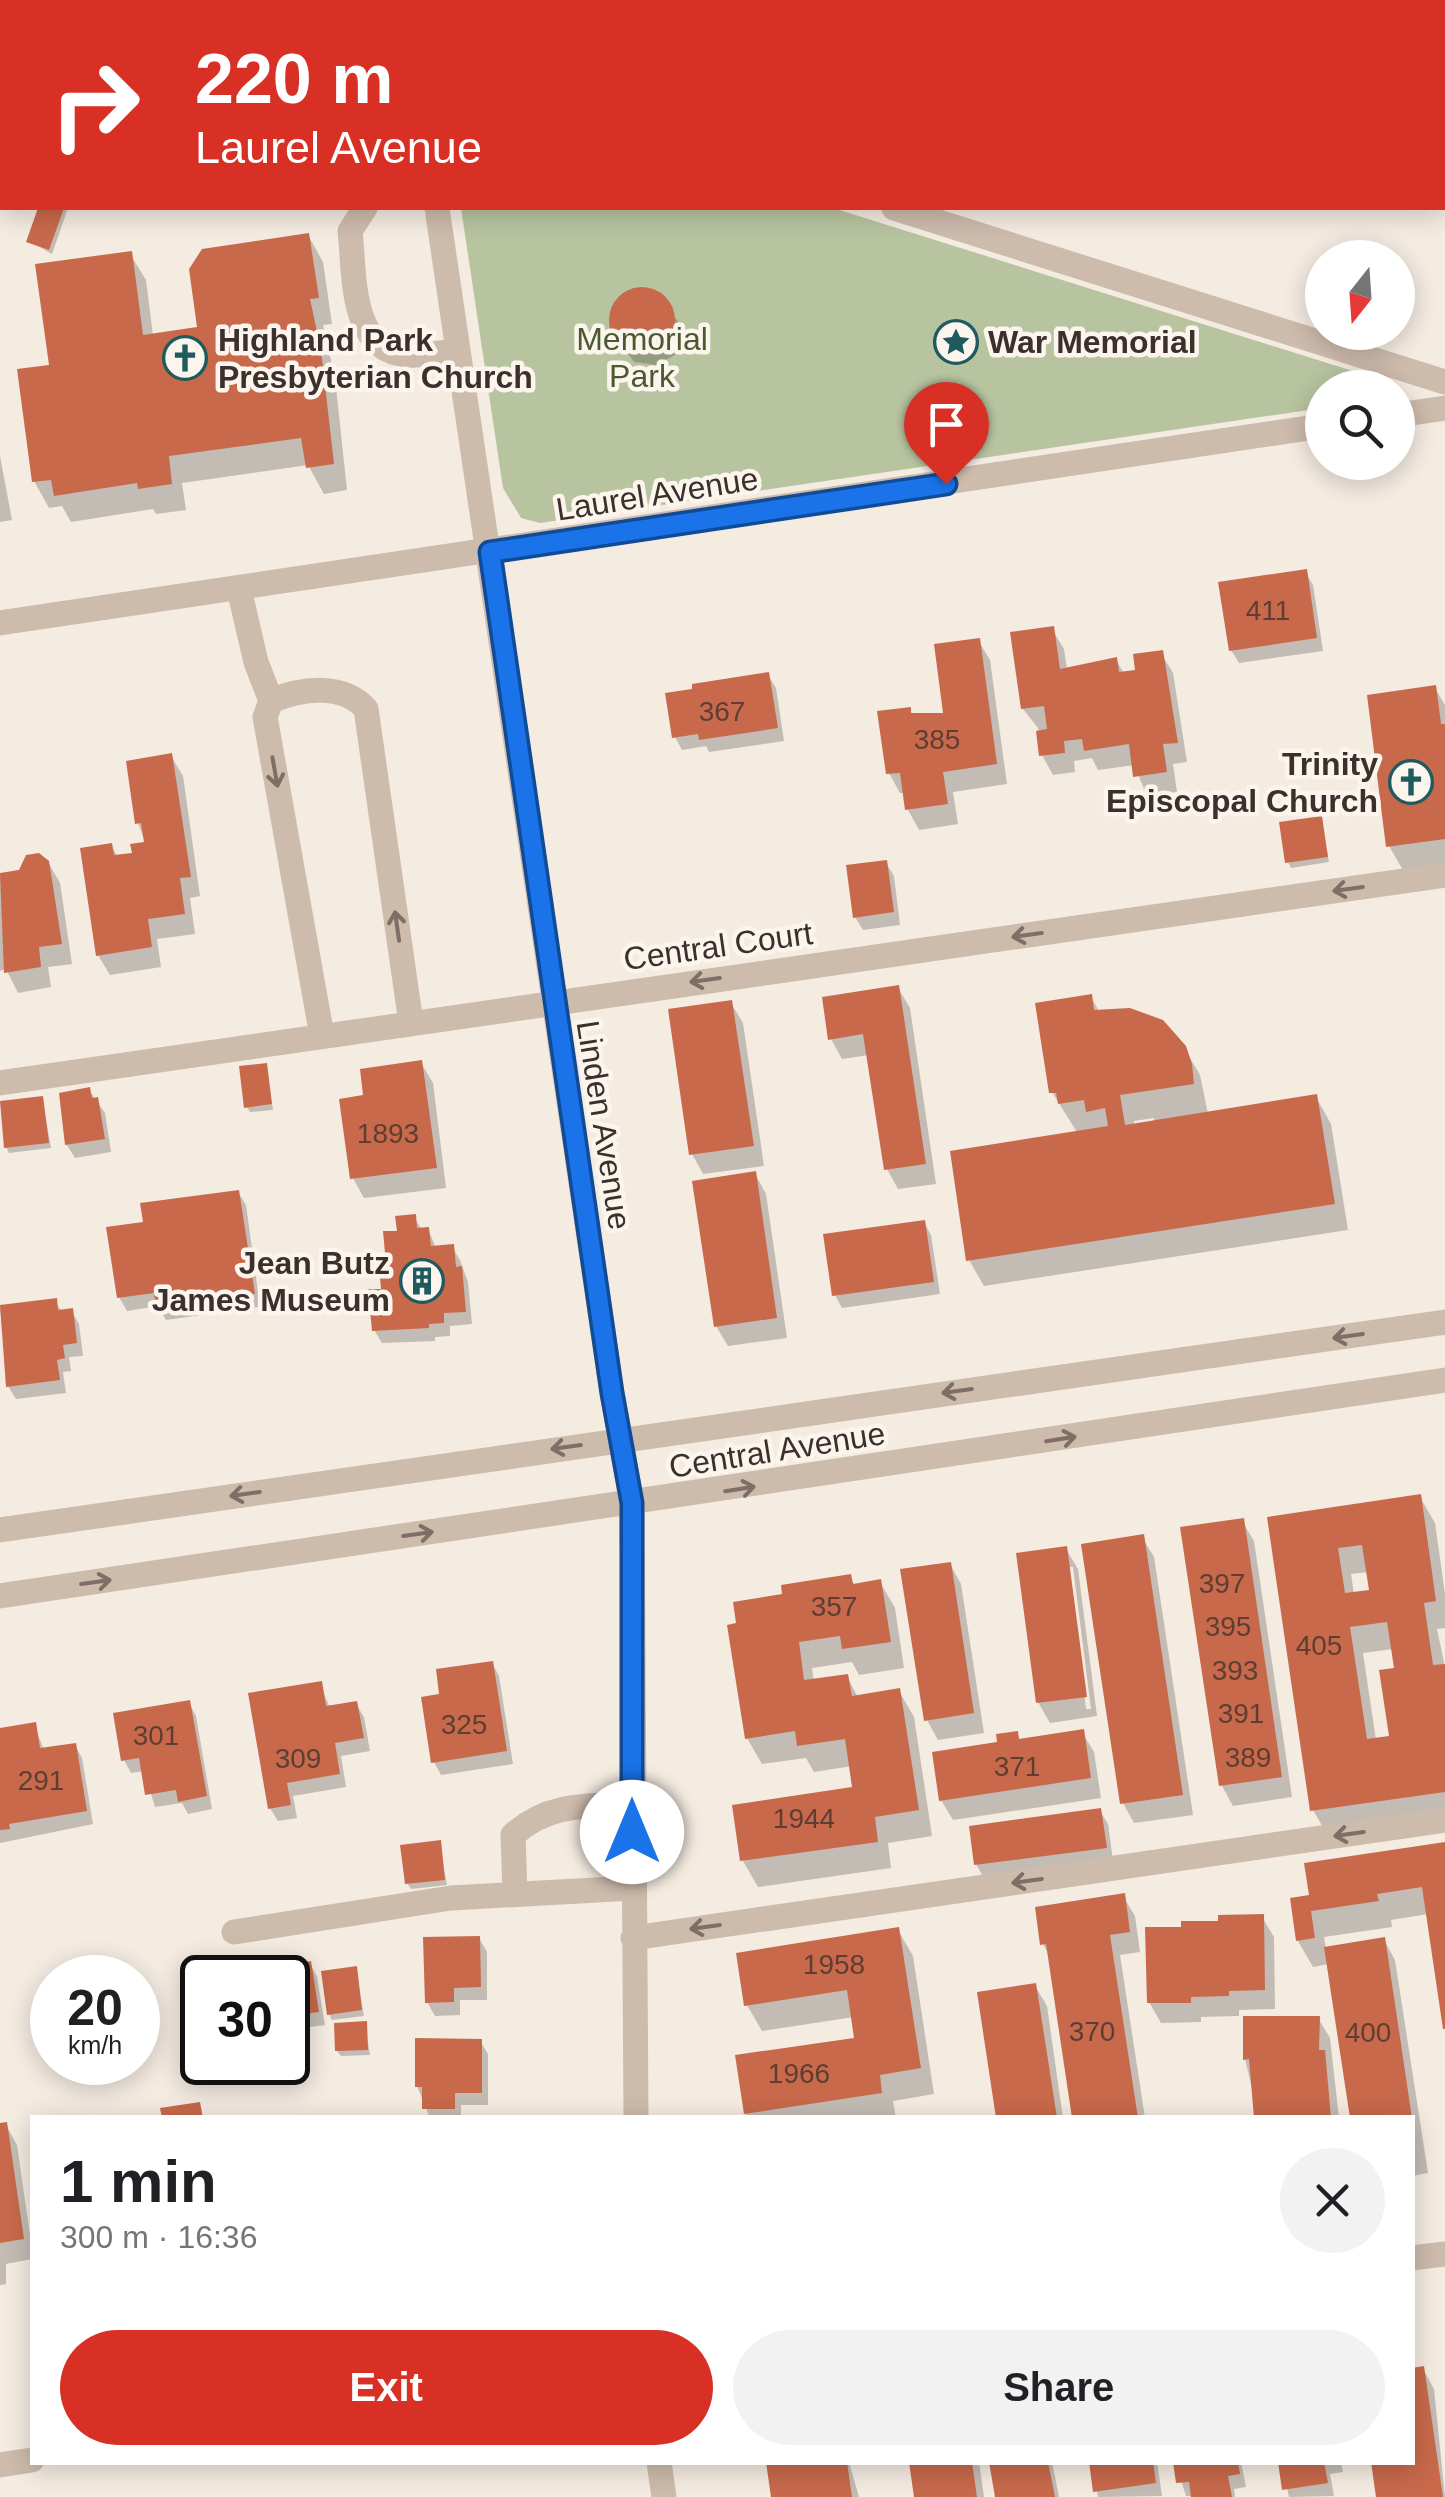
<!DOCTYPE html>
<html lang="en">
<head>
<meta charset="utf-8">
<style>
  body { margin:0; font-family:Helvetica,sans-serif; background:#f2f2f2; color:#202124; height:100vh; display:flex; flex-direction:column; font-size:38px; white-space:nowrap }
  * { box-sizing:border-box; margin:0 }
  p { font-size:32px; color:#757577 }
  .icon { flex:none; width:55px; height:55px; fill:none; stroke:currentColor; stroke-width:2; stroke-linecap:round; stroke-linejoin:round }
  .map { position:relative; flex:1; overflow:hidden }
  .side { position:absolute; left:30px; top:2115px; width:1385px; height:350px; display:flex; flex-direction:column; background:#fff; border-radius:0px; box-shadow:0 5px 25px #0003 }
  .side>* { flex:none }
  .guide { position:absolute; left:0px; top:0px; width:1445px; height:210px; box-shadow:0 5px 25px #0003; background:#d93025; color:#fff; overflow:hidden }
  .needle { width:65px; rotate:197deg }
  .buttons { position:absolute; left:1305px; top:240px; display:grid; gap:20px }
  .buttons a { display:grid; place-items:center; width:110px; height:110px; border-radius:50%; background:#fff; box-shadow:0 5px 25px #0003; font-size:50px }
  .speed { position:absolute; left:30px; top:1955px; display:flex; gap:20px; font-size:50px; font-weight:700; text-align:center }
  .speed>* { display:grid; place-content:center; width:130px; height:130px; border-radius:50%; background:#fff; box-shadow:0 5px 25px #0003; line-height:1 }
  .speed small { font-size:25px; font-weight:400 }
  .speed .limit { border:5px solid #111; border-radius:15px; background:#fff; color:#111 }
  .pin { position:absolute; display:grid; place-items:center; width:85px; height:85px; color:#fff; margin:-102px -42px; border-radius:50% 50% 50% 0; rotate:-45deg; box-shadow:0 0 10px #0007 }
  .pin .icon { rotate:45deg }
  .me { position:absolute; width:110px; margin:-55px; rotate:0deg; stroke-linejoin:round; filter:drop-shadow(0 0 8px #0008) }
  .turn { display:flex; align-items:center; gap:35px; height:210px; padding:0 30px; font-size:45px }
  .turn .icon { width:130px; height:130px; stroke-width:2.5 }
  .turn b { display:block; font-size:70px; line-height:85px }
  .round { display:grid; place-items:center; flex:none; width:105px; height:105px; border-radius:52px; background:#f2f2f2 }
  .headline { display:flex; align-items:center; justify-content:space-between; height:170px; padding:0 30px }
  h1 { font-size:60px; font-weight:600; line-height:75px }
  .primary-button { display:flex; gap:20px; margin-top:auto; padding:20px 30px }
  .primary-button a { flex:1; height:115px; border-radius:60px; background:#d93025; color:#fff; font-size:40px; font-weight:600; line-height:115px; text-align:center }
  .primary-button a+a { background:#f2f2f2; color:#202124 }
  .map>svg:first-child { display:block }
</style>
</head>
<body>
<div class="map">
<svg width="1445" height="2497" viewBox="0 0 1445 2497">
  <rect width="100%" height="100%" fill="#f4ebe1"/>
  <path fill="#b8c4a0" d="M461 208H833L1378 379 1383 387 1322 388V408L540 523 521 518 503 488Z"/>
  <path fill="#0003" fill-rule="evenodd" d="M832 0H907L906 2Z
    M1157 0H1302L1303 2H1156Z
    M0 84 2 85V196L0 195Z
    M41 208H68L52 254 29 241Z
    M308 235 323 262 332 324 323 325 335 378 347 490 324 494 308 465 182 483 186 510 156 514 153 509 71 522 62 506 49 508 34 481 52 367 130 254 146 280 153 336 200 329Z
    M633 288 658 293 683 329 675 355 656 365 634 362 609 327 616 303Z
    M0 456 12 520 0 522Z
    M1305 572 1313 585 1323 651 1239 663 1231 650Z
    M1052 629 1064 649 1067 670 1116 659 1124 674 1137 672 1161 653 1173 673 1187 762 1173 764 1177 792 1147 796 1134 765 1098 770 1092 758 1074 761 1075 772 1053 775 1042 755 1038 728 1023 709Z
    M978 640 990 660 1007 784 953 792 958 824 919 830 908 810 905 793H900L889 773 910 710 913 715H946Z
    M768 675 776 688 784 741 709 752 706 746 682 750 675 737Z
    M1435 688 1445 705V867L1404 872 1389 846Z
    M171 756 183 776 200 896 190 898 195 934 157 939 161 967 110 975 98 955 111 846 118 857 134 855 146 844 138 823Z
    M1321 819 1329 862 1291 868 1288 862Z
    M48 862 60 883 72 964 48 967 51 987 18 993 6 969 0 971V875Z
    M886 863 894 876 900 925 863 930 855 917Z
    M898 988 910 1008 936 1184 898 1189 887 1169 869 1055 842 1059 831 1039Z
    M1091 997 1100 1013 1184 1048 1200 1075 1208 1114 1316 1097 1331 1124 1348 1230 984 1286 969 1260 1078 1134 1052 1092ZM1154 1118V1123L1134 1126V1121Z
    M731 1003 743 1023 764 1166 703 1174 692 1154Z
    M421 1063 433 1083 446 1188 364 1198 353 1178 366 1097Z
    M266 1066 273 1110 250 1112 247 1107Z
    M89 1090 105 1113 111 1152 75 1158 67 1145Z
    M42 1098 51 1148 9 1153 6 1147Z
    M755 1174 766 1194 787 1338 728 1346 716 1326Z
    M238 1192 246 1205 260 1307 166 1320 158 1306 127 1311 119 1297 146 1224Z
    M414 1217 422 1230 428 1229 436 1248 452 1247 460 1260 468 1282 472 1324 450 1326V1336L435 1337V1341L382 1343 374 1330 389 1267 399 1233Z
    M924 1222 931 1235 940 1294 842 1308 835 1295Z
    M55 1301 62 1312 71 1310 79 1324 83 1356 69 1357 71 1371 63 1372 66 1393 16 1399 8 1386 0 1308Z
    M1420 1497 1435 1523 1445 1594V1628L1437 1629 1445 1667V1820L1328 1836 1313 1810 1270 1519ZM1368 1572 1371 1592 1354 1594 1351 1574ZM1393 1649 1397 1670 1392 1738 1376 1740 1363 1653Z
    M1242 1521 1254 1541 1292 1797 1233 1806 1222 1786 1183 1530Z
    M1142 1537 1154 1557 1193 1815 1134 1823 1123 1803Z
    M1066 1549 1078 1569 1097 1716 1050 1723 1038 1702ZM1068 1567H1073L1091 1709H1086Z
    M950 1564 961 1584 984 1733 938 1740 927 1720Z
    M850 1577 855 1586 880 1582 895 1608 904 1668 859 1675 852 1662 812 1668 814 1682 847 1677 858 1697 899 1691 914 1717 932 1836 888 1843 891 1868 758 1887 743 1861 855 1789 852 1766 814 1772 806 1758 762 1764 747 1738 785 1596Z
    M492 1663 499 1676 513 1764 441 1775 434 1762 442 1696Z
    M320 1684 330 1708 356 1704 364 1717 370 1751 341 1756 346 1787 293 1796 297 1818 278 1821 270 1808Z
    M189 1703 196 1716 212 1809 188 1814 182 1803 155 1807 144 1771 131 1773 124 1760Z
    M34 1725 44 1750 75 1745 82 1758 93 1824 0 1843V1730Z
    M1082 1732 1094 1752 1101 1798 953 1820 941 1800 1000 1744 1016 1734 1021 1741Z
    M1100 1811 1108 1824 1113 1861 984 1878 976 1864Z
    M439 1843 447 1885 411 1889 407 1883Z
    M1445 1845V2027L1428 1914 1391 1920 1392 1927 1324 1937 1326 1949 1384 1940 1395 1960 1428 2173 1412 2176V2118H1352L1329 1964 1313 1967 1298 1941 1312 1897Z
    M1123 1896 1135 1916 1140 1952 1120 1955 1145 2118H1075L1050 1957 1043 1944Z
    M1262 1917 1274 1937 1275 2009 1239 2010V2016L1201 2017V2022L1161 2023 1149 2002 1184 1929Z
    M898 1930 913 1956 934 2094 893 2101 896 2118H748L746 2114 857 2040 854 2017 762 2031 747 2005Z
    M479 1938 487 1952V2000H460V2015L435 2016 427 2002Z
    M310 1963 317 1977 325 2025 288 2030V1978Z
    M356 1969 364 2016 332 2020 329 2014Z
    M1035 1986 1047 2006 1063 2118H999Z
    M1318 2018 1330 2038 1339 2118H1259L1245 2059Z
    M365 2024 370 2055 341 2056 337 2051Z
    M480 2041 488 2054V2105H461V2118H430L417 2086Z
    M0 2125H6L17 2145 32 2249V2259L6 2264V2284L0 2285Z
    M1423 2369 1434 2389 1445 2497H1378L1412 2462Z
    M778 2462H849L859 2497H773Z
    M912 2462H979L984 2497H917Z
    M991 2462H1052L1059 2497H998Z
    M1091 2462H1157L1162 2496 1098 2497Z
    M1175 2462H1241L1246 2487 1234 2489 1235 2497 1186 2496Z
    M1281 2462H1341L1343 2472 1330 2474 1334 2496 1289 2497Z"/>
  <path fill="#c8694b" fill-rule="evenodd" d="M38 208H64L49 250 26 242Z
    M309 233 319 298 310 299 321 350 334 464 306 468 301 438 169 456 172 484 138 489 137 483 54 496 51 480 32 482 17 369 49 365 35 264 132 251 143 335 197 327 189 269 202 249Z
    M609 320a33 33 0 1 1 66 0a33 33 0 1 1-66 0Z
    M1307 569 1317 638 1229 651 1218 582Z
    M1054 626 1060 669 1117 657 1119 672 1135 670 1133 654 1163 650 1178 743 1163 744 1167 772 1133 777 1129 744 1084 751 1082 739 1064 741 1065 753 1039 756 1036 731 1047 729 1044 706 1021 709 1010 632Z
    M980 638 997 764 943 772 948 804 905 810 900 773 886 774 877 711 911 707V713H943L934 644Z
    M769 672 778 728 699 740 698 734 672 738 665 693 692 689V684Z
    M1436 685 1441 724H1445V839L1386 847 1367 695Z
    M172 753 191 877 180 878 185 914 148 919 152 947 96 956 80 848 112 843 114 855 132 853 130 844 144 842 141 823 135 824 126 761Z
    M1322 816 1328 857 1285 863 1279 822Z
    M39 853 49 861 62 944 39 947 41 967 4 973 0 873 19 870 26 855Z
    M887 860 894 912 853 918 846 865Z
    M899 985 926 1164 884 1170 863 1034 828 1040 822 997Z
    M1092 994 1094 1010 1130 1008 1163 1020 1186 1046 1192 1064 1194 1084 1120 1095 1125 1125 1317 1094 1335 1204 966 1261 950 1151 1108 1126 1105 1108 1086 1112 1084 1100 1058 1104 1056 1093H1049L1035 1003Z
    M732 1000 754 1146 689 1155 668 1009Z
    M422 1060 437 1168 350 1179 339 1099 363 1095 360 1069Z
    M267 1063 272 1104 244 1108 239 1066Z
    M90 1087 92 1098 98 1097 105 1139 65 1145 59 1093Z
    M43 1096 49 1143 4 1148 0 1101Z
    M756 1171 777 1318 714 1327 692 1181Z
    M239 1190 255 1294 156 1308 154 1293 117 1298 106 1227 143 1222 140 1203Z
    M416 1214 417 1228 429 1227 431 1246 454 1244 456 1267 462 1266 466 1312 444 1313V1323L429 1324V1328L372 1331 368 1289H381L379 1265 386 1264 383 1231H397L395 1216Z
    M925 1220 934 1282 832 1296 823 1234Z
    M57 1298 58 1310 73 1308 77 1343 63 1345 65 1358 57 1360 60 1380 6 1387 0 1305Z
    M1421 1494 1436 1601 1424 1603 1433 1665 1445 1664V1792L1310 1811 1267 1517ZM1362 1545 1369 1590 1345 1593 1338 1548ZM1387 1622 1394 1668 1379 1670 1389 1736 1367 1739 1350 1627Z
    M1244 1518 1282 1777 1219 1786 1180 1527Z
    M1144 1534 1183 1795 1120 1804 1081 1544Z
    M1067 1546 1087 1697 1036 1703 1016 1553Z
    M951 1562 974 1713 924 1721 900 1569Z
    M851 1574 853 1584 881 1579 891 1642 842 1649 840 1636 799 1642 804 1680 848 1674 852 1696 900 1688 919 1810 875 1817 878 1842 740 1861 732 1805 852 1787 845 1739 797 1746 795 1731 745 1739 727 1625 736 1623 733 1602 782 1594 781 1585Z
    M493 1661 507 1751 431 1763 421 1697 439 1694 436 1669Z
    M322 1681 326 1706 357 1701 364 1738 335 1743 340 1774 287 1783 291 1805 268 1809 248 1693Z
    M190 1700 207 1796 178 1802 176 1790 145 1795 139 1758 121 1761 113 1713Z
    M36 1722 40 1748 76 1743 87 1811 9 1824 10 1829 0 1830V1728Z
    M1084 1729 1091 1778 939 1801 932 1752 997 1742 996 1734 1018 1731 1019 1739Z
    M1101 1808 1107 1848 974 1865 969 1826Z
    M441 1840 445 1880 405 1884 400 1845Z
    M1445 1842V2029H1443L1422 1887 1377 1894 1379 1901 1311 1911 1315 1938 1296 1941 1290 1898 1309 1895 1304 1863Z
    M1125 1893 1130 1932 1110 1935 1138 2118H1072L1046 1944 1040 1945 1035 1907Z
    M1264 1914 1265 1990 1229 1991V1996L1191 1997V2003H1147L1145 1927H1181V1921H1218V1915Z
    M899 1927 921 2068 880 2075 882 2093 744 2114 735 2055 854 2038 847 1990 744 2006 736 1953Z
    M480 1936 481 1987 454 1988V2002L425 2003 423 1937Z
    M1385 1937 1412 2118H1350L1324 1947Z
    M311 1961 319 2012 288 2016V1978H268L267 1968Z
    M357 1966 362 2010 327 2015 321 1971Z
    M244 1969 245 1978H205V1976Z
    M1036 1983 1057 2118H996L977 1992Z
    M1243 2016H1320L1319 2050H1325L1331 2118H1254L1249 2059 1243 2060Z
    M367 2021 368 2050 335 2051 334 2023Z
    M415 2038 482 2039V2093H455V2109H422V2087H415Z
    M200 2102 203 2118H162L160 2108Z
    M7 2122 24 2239 0 2243V2123Z
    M1424 2366 1443 2497H1376L1371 2462H1412V2368Z
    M766 2462H847L852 2497H771Z
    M909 2462H972L977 2497H914Z
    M989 2462H1048L1055 2497H995Z
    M1089 2462H1153L1156 2483 1093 2492Z
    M1173 2462H1238L1240 2474 1228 2476 1232 2497H1191L1189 2482 1176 2483Z
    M1278 2462H1324L1328 2483 1282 2490Z"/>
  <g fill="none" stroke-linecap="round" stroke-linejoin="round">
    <path stroke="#cdbbac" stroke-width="25" d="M240 0 248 2
      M409 2 410 0
      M365 208 350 231C355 274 349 351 408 355 423 356 440 353 456 351
      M437 208 612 1393 632 1503 636 2118
      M894 208 1445 382
      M1398 415 1445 408
      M239 589 256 662 271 701
      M0 623 1322 426
      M322 1036 265 717 271 701C302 688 343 683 366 709L411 1023
      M0 1083 1445 875
      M0 1530 1445 1322
      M0 1596 1445 1380
      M515 1893 513 1835C548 1803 587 1806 632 1804
      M234 1932 451 1898 633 1888
      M633 1938 1445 1820
      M1412 2258 1445 2254
      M659 2462 664 2497
      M0 2465 32 2460"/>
  </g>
  <defs><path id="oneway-shaft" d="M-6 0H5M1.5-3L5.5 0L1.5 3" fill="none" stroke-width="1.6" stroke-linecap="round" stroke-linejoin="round" transform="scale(2.5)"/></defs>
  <g stroke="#7d6f65">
    <use href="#oneway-shaft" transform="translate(275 772) rotate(80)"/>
    <use href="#oneway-shaft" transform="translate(1348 889) rotate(172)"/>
    <use href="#oneway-shaft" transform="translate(397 926) rotate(-98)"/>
    <use href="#oneway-shaft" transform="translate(1027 935) rotate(172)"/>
    <use href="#oneway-shaft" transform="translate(705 980) rotate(172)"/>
    <use href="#oneway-shaft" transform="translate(1348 1336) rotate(172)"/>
    <use href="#oneway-shaft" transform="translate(957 1391) rotate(172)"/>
    <use href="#oneway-shaft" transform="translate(1061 1439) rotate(-9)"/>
    <use href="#oneway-shaft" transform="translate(566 1447) rotate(172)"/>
    <use href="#oneway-shaft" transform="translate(740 1489) rotate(-9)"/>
    <use href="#oneway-shaft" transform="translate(245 1494) rotate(172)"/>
    <use href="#oneway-shaft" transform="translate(418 1534) rotate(-8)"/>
    <use href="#oneway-shaft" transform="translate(96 1582) rotate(-8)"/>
    <use href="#oneway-shaft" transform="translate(1349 1834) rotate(172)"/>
    <use href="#oneway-shaft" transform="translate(1027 1881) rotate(172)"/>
    <use href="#oneway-shaft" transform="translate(705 1927) rotate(172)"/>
  </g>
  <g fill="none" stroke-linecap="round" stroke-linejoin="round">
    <g stroke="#114b97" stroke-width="25">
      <path id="route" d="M632 1832V1503L612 1393 490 552 946 484"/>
    </g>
    <use href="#route" stroke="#1a73e8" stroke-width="18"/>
  </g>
  <defs>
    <g id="sight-ring" transform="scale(2.25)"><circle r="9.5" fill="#fbf5ee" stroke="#1f5a5e" stroke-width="1.5"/><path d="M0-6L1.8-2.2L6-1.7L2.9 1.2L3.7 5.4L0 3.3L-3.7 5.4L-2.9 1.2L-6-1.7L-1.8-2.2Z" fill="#1f5a5e"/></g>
    <g id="church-ring" transform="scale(2.25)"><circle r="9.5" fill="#fbf5ee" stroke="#1f5a5e" stroke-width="1.5"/><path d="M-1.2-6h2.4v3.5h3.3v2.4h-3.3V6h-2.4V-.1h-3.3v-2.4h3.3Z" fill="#1f5a5e"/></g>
    <g id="building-ring" transform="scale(2.25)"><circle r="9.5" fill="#fbf5ee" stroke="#1f5a5e" stroke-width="1.5"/><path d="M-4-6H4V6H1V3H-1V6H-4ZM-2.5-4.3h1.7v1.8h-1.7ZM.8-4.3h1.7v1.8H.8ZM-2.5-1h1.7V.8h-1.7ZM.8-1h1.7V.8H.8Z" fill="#1f5a5e"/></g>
  </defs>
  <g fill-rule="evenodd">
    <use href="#sight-ring" x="956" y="342"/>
    <use href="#church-ring" x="185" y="358"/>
    <use href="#church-ring" x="1411" y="782"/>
    <use href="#building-ring" x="422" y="1281"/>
  </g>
  <g text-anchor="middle" stroke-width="9" stroke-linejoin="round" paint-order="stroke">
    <g font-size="28" fill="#5e3e33">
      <text x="1268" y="620">411</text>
      <text x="722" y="721">367</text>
      <text x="937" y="749">385</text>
      <text x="388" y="1143">1893</text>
      <text x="1222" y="1593">397</text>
      <text x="834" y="1616">357</text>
      <text x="1228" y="1636">395</text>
      <text x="1319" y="1655">405</text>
      <text x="1235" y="1680">393</text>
      <text x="1241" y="1723">391</text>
      <text x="464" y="1734">325</text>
      <text x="156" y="1745">301</text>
      <text x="1248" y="1767">389</text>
      <text x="298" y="1768">309</text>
      <text x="1017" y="1776">371</text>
      <text x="41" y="1790">291</text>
      <text x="804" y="1828">1944</text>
      <text x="834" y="1974">1958</text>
      <text x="1092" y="2041">370</text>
      <text x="1368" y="2042">400</text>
      <text x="799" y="2083">1966</text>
    </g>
    <g font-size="32" fill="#4a5a2e" stroke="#fbf5ee">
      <text x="642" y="350">Memorial<tspan x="642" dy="37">Park</tspan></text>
    </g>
    <g font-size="32" font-weight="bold" fill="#3b302b" stroke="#fbf5ee" text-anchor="start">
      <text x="218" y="351">Highland Park<tspan x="218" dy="37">Presbyterian Church</tspan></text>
      <text x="988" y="353">War Memorial</text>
      <text x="1378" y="775" text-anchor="end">Trinity<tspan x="1378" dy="37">Episcopal Church</tspan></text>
      <text x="390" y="1274" text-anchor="end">Jean Butz<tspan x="390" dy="37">James Museum</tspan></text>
    </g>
    <g font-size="32" fill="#3b302b" stroke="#fbf5ee">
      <text transform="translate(657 494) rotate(-9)" y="11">Laurel Avenue</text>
      <text transform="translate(718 946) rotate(-8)" y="11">Central Court</text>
      <text transform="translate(604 1125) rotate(81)" y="11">Linden Avenue</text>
      <text transform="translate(777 1450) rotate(-9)" y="11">Central Avenue</text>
    </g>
  </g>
</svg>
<div class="buttons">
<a><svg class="needle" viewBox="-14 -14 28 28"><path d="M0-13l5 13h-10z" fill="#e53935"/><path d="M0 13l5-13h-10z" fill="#757577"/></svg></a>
<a><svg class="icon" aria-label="search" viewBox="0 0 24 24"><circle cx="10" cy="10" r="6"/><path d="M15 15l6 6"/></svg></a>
</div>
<div class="speed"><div>20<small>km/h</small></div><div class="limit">30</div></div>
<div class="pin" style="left:946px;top:484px;background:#d93025"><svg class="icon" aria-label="arrive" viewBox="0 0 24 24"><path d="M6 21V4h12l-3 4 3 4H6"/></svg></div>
<svg class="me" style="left:632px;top:1832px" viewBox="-20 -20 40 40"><circle r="19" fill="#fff"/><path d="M0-13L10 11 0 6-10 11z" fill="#1a73e8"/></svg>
<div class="guide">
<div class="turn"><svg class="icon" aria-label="right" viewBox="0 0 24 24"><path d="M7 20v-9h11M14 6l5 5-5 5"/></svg><div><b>220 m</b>Laurel Avenue</div></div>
</div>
<section class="side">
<div class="headline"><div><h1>1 min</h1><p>300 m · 16:36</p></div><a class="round"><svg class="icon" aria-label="close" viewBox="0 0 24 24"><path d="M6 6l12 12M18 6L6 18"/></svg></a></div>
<div class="primary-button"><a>Exit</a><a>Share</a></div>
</section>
</div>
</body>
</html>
